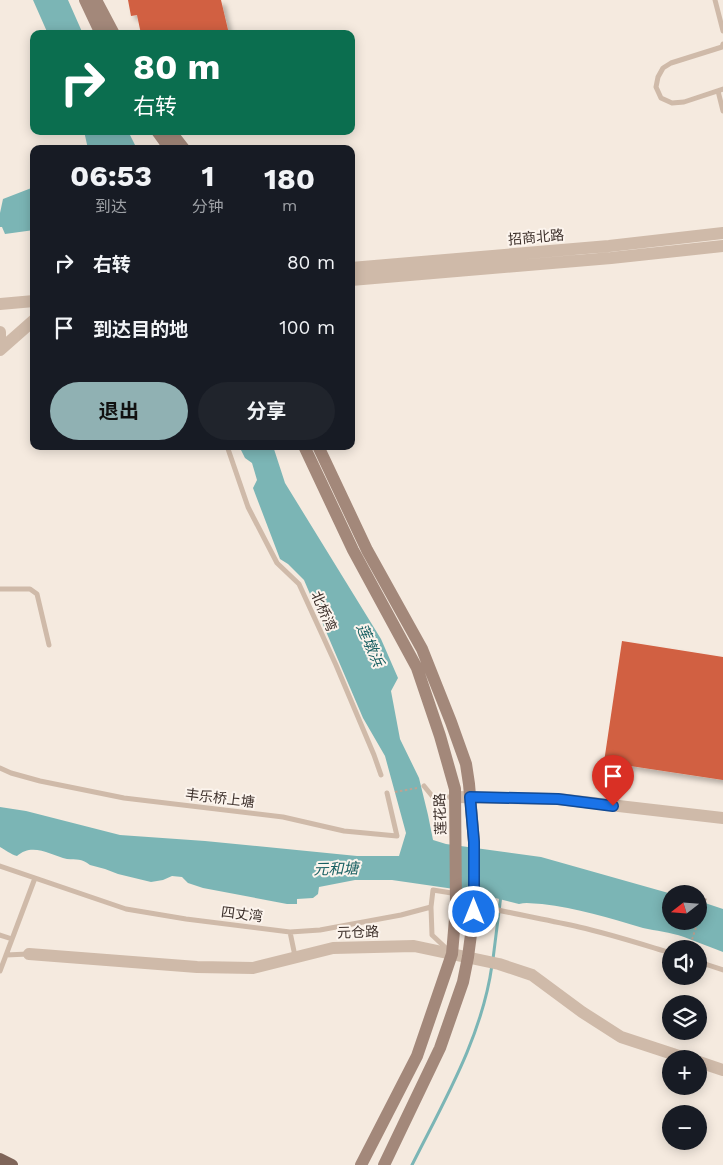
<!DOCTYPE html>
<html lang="zh">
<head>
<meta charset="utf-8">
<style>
  body { margin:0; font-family:"Work Sans","Noto Sans SC",sans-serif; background:#20242c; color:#f1f3f6; height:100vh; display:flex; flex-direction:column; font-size:19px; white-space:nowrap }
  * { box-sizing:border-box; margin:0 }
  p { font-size:16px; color:#9ea1a6 }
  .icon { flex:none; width:28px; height:28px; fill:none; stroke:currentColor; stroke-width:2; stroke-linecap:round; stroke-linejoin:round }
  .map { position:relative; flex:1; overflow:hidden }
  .details { position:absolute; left:30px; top:145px; width:325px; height:305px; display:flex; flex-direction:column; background:#171b24; border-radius:10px; box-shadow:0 2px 12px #0003 }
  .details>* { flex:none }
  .guide { position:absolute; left:30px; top:30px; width:325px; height:105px; border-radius:10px; box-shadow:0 2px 12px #0003; background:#0b6e4f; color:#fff; overflow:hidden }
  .needle { width:32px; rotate:253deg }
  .fabs { position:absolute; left:662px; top:885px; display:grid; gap:10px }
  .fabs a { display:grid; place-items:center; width:45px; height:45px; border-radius:50%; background:#171b24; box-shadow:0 2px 12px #0003; font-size:25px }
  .pin { position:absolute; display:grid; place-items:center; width:42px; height:42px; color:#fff; margin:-51px -21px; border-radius:50% 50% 50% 0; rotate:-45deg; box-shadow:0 0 5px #0007 }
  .pin .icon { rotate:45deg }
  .me { position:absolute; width:55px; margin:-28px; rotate:0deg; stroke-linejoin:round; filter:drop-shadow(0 0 4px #0008) }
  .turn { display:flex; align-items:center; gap:18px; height:105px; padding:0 20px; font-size:22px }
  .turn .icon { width:65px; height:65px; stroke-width:2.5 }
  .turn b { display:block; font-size:35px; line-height:42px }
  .eta { display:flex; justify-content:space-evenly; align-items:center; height:85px; text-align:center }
  .eta b { font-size:30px; font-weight:700; line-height:35px }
  .primary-button { display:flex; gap:10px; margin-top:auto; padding:10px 20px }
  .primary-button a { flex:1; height:58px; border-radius:30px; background:#90b1b3; color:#111; font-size:20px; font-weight:700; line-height:58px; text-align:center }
  .primary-button a+a { background:#20242c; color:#f1f3f6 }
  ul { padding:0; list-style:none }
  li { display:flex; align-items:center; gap:15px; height:65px; padding:0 20px }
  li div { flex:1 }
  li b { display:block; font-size:19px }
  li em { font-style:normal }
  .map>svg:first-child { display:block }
</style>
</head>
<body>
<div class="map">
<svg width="723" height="1165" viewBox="0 0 723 1165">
  <defs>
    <filter id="shadow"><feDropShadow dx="4.5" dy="4.5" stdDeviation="2.5" flood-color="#0004"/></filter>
  </defs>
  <rect width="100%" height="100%" fill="#f5eadf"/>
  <path fill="#7bb5b5" d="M33 0H68L83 34H48Z
    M84 131H128L137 149H88Z
    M34 187V230L5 234 2 227H0V213L3 199Z
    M239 446H273L285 483 381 639 398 678 391 691 400 739 419 778 428 815 433 840 446 844 541 857 672 894H671V921H699V901L723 909V952C710 947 697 942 684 937 670 932 656 931 643 928 609 918 577 908 542 904 534 904 527 902 519 904L468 891 392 880H355L319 887 318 894 313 898 297 899V904H287L203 888 188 883 182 877 172 876 163 880 151 882 118 874 105 869 90 865C81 858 77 860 67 859 51 855 32 842 17 856 10 854 6 850 0 847V807L26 811 120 835 205 841 357 856H399L406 833 385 756 363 718 304 580 288 564 280 559 253 488 257 480 252 463 245 458Z"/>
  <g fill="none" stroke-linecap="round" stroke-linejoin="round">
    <path stroke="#7bb5b5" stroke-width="3" d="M493 959 501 895
      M412 1165C444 1101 482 1037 492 965"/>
  </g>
  <path fill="#d16042" filter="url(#shadow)" d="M128 0H221L229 34H141L137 15 131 16Z
    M622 641 723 657V780L604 762Z"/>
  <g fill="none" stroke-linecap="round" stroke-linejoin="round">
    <path stroke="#bba393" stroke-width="2" stroke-dasharray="2.5 2.5" stroke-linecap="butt" d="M395 792 417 788
      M699 920 706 898
      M689 949 698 921"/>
    <path stroke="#cfbaa9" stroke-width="5" d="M715 0 723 31
      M723 44 722 47 671 63 663 68 658 77 656 87 661 98 672 103 684 102 723 89
      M718 91 723 111
      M227 446 248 507 277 563 299 584 336 665 374 755 381 775
      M0 589H30L37 594 49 645
      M0 768 11 773 40 781 124 798 283 817 344 831 397 836 387 793
      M424 786 433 797H454
      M0 866 126 909 186 919 290 932 320 930 401 915 431 907
      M290 932 295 956
      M0 935 12 939
      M448 950 432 935 431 907 433 890 489 899V908C519 915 549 920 579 927 610 934 641 944 671 953
      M6 955 28 954
      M699 962 723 970
      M0 971 35 878"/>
    <path stroke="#cfbaa9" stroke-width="12" d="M351 268 609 246 723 233
      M351 280 611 258 723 246
      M0 304 34 301
      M0 332V344
      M0 350 34 320
      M455 797 558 799 723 818
      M29 954 197 967 253 968 333 948 414 946 499 964 532 975 582 1012 621 1037 688 1059
      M699 1062 723 1070"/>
    <path stroke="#a3887a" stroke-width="12" d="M85 0 101 34
      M96 0 114 34
      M157 131 170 149
      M170 131 184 149
      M304 446 353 550 417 668 440 736 455 789 456 907 452 954 417 1056 361 1165
      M318 446 367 550 422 649 451 722 466 764 469 784 474 842V912L468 957 463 982 440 1048 384 1165"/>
    <path stroke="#7f6559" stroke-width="12" d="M0 1159 12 1165"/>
  </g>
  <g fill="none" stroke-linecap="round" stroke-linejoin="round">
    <g stroke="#114b97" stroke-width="12">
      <path id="route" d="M474 912V842L470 797 558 799 613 806"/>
    </g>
    <use href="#route" stroke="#1a73e8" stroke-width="9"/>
  </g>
  <g text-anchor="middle" stroke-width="4" stroke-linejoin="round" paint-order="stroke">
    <g font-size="14" fill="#3c2f2a" stroke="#fcf4ed">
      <text transform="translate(536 237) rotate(-5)" y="5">招商北路</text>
      <text transform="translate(324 611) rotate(66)" y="5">北桥湾</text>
      <text transform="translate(220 798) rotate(7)" y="5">丰乐桥上塘</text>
      <text transform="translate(440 814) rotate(-92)" y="5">莲花路</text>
      <text transform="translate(242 914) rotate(7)" y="5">四丈湾</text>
      <text transform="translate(358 932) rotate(-2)" y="5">元仓路</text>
    </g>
    <g font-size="15" font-style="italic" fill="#1a6062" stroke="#fcf4ed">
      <text transform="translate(370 645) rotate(66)" y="5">莲墩浜</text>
      <text transform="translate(336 869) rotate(-1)" y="5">元和塘</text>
    </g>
  </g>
</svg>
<div class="fabs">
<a><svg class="needle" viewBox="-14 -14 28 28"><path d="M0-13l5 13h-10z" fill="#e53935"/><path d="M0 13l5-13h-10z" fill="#9ea1a6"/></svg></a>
<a><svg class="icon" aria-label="sound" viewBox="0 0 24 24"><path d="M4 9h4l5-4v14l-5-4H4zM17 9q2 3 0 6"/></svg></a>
<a><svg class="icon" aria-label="layers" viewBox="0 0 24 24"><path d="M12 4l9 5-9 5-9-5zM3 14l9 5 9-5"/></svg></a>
<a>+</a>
<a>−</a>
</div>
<div class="pin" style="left:613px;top:806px;background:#d93025"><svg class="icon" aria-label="arrive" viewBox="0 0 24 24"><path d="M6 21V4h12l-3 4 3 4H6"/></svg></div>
<svg class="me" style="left:474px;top:912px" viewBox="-20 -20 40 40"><circle r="17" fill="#1a73e8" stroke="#fff" stroke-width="3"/><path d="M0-11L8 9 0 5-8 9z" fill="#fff"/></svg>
<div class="guide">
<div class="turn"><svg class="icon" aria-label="right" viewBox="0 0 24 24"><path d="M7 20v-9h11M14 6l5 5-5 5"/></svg><div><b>80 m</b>右转</div></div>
</div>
<section class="details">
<div class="eta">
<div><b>06:53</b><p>到达</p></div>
<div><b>1</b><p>分钟</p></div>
<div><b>180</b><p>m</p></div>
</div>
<ul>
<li><svg class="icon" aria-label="right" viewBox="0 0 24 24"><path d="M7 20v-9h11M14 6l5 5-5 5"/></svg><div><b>右转</b></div><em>80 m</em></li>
<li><svg class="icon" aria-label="arrive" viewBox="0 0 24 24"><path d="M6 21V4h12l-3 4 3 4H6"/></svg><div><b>到达目的地</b></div><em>100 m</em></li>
</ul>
<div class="primary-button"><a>退出</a><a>分享</a></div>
</section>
</div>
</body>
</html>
